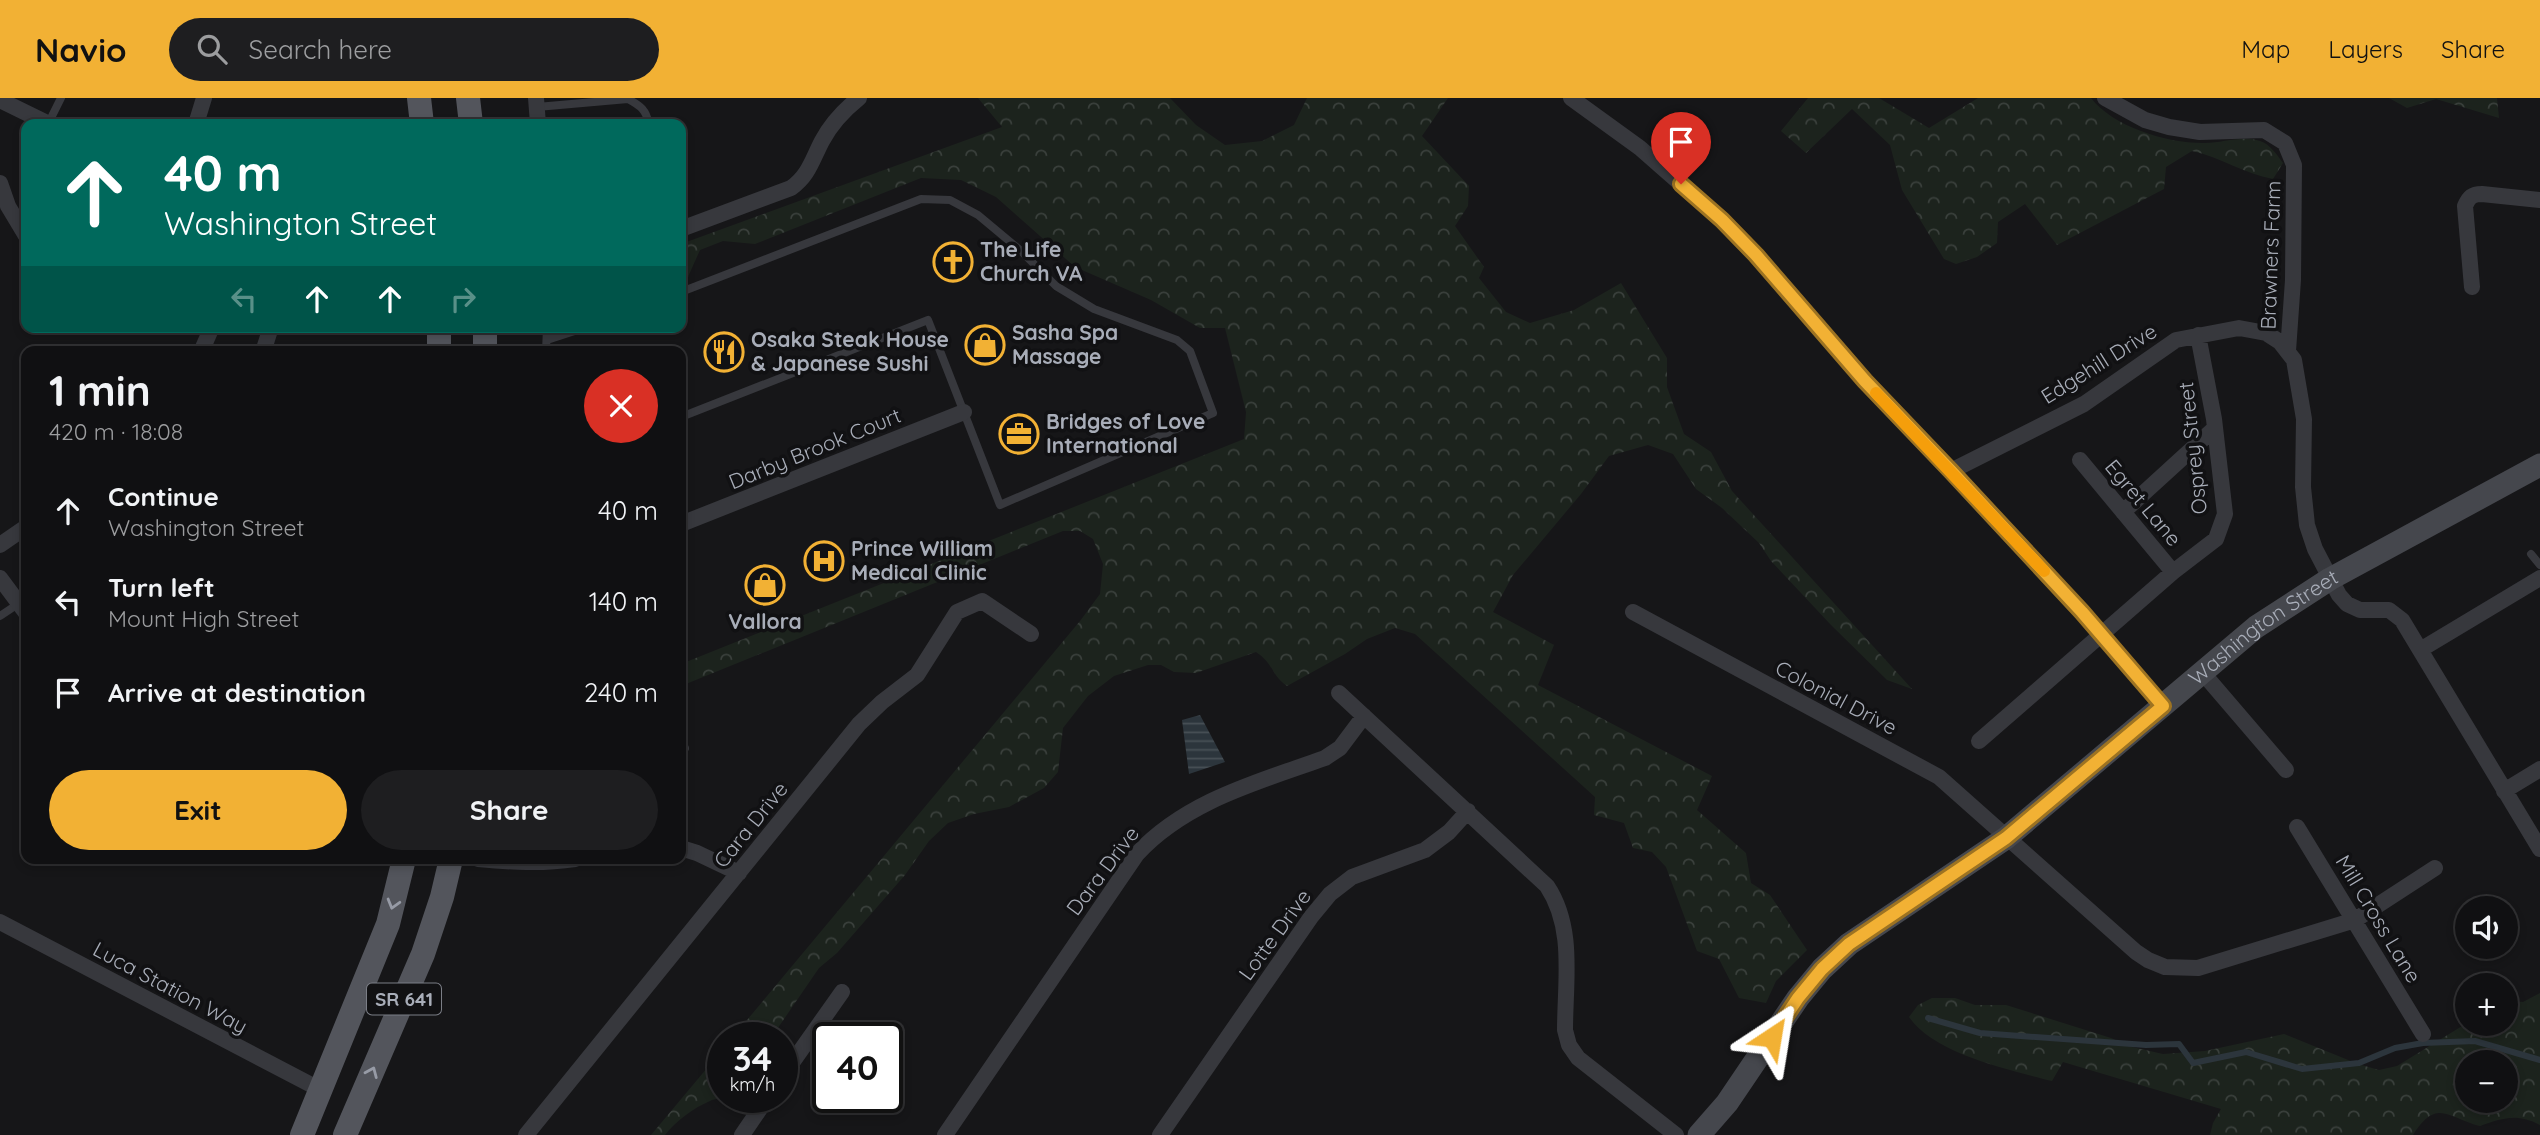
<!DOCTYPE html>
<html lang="en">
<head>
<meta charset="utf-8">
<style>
  body { margin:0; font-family:Quicksand,sans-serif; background:#1e1e20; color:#f1f3f6; height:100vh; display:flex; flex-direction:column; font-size:26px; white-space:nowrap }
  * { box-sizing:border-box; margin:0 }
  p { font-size:23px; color:#9c9d9f }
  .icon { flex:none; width:38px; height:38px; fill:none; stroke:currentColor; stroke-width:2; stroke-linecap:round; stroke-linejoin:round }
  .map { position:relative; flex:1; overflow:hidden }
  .details { position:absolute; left:21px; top:248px; width:665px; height:518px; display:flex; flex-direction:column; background:#101012; border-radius:14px; box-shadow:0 4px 10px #0003,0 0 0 2px #303032 }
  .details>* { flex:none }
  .banner { position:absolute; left:21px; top:21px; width:665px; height:214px; border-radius:14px; box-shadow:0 4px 10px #0003,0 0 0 2px #303032; background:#00695c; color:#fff; overflow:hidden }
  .buttons { position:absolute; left:2455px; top:798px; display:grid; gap:14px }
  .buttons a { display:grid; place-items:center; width:63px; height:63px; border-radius:50%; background:#101012; box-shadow:0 4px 10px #0003,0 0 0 2px #303032; font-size:35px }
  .speed { position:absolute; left:707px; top:924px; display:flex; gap:14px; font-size:35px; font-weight:700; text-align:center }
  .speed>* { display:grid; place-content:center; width:91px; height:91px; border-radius:50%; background:#101012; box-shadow:0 4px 10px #0003,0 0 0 2px #303032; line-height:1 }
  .speed small { font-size:18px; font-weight:400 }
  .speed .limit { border:4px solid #111; border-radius:10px; background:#fff; color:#111 }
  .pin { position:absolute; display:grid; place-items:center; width:60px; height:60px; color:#fff; margin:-72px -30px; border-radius:50% 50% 50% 0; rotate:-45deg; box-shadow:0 0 7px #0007 }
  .pin .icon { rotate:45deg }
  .me { position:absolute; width:77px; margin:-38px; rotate:33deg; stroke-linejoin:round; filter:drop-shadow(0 0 5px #0008) }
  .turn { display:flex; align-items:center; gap:24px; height:147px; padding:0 28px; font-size:32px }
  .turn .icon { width:91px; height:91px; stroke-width:2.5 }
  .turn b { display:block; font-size:49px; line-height:60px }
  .lanes { display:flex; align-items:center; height:66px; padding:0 28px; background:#0003; justify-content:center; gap:35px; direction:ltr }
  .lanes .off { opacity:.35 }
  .round { display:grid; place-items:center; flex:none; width:74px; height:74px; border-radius:37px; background:#1e1e20 }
  .head { display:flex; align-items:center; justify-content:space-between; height:119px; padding:0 28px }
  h1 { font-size:42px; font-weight:700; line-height:52px }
  .primary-button { display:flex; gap:14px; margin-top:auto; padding:14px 28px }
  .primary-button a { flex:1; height:80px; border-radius:42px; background:#f2b134; color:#111; font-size:28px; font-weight:700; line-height:80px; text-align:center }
  .primary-button a+a { background:#1e1e20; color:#f1f3f6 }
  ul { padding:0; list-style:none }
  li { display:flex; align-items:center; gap:21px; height:91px; padding:0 28px }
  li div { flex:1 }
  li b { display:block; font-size:26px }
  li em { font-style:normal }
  header { display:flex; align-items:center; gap:42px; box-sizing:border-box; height:98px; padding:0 35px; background:#f2b134; color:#111 }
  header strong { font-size:33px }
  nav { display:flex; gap:38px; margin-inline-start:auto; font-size:24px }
  .search { width:490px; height:63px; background:#1e1e20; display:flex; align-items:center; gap:18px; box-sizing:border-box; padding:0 24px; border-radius:38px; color:#9c9d9f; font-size:26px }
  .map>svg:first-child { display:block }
</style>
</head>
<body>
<header>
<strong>Navio</strong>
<div class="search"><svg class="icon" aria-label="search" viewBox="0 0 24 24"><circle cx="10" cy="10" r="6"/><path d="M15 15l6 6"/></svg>Search here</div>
<nav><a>Map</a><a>Layers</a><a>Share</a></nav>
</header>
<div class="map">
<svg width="2540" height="1037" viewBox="0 0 2540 1037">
  <defs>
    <pattern id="forest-crowns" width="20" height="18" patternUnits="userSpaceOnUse" patternTransform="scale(1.75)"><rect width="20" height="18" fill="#1c231d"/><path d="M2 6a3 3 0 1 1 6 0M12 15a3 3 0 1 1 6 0" fill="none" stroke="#3a403c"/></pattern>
    <pattern id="water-rules" width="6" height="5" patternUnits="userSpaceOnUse" patternTransform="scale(1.75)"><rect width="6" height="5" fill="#2c353c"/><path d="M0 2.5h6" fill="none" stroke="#485056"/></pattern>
  </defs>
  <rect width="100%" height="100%" fill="#161618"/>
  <path fill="url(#forest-crowns)" fill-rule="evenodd" d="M978 0H1170L1196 27 1225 47 1262 43 1294 27 1307 0H1448L1422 38 1469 88 1468 108 1455 128 1484 169 1479 180 1506 214 1530 225 1574 212 1621 185 1667 260V289L1684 336 1711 354 1732 393 1912 591 1887 582 1831 527 1771 463 1759 445 1722 410 1696 391 1673 356 1648 347 1609 358 1581 396 1513 477 1493 514 1554 547 1538 587 1712 678 1697 712 1746 755 1751 785 1770 797 1807 852 1776 883 1766 905 1739 900 1719 861 1697 853 1666 769 1652 754 1633 750 1624 725 1594 717 1595 699 1415 536 1395 530 1367 541 1345 556 1287 588C1271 577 1274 566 1256 554L1196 575 1174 574 1161 567H1148L1114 578 1088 598 1063 630 1058 674 1044 690 1009 709 974 716 948 725 929 743 905 777 837 855 819 870 771 940H732L1080 523 1100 496 1103 466 1093 441 1080 433H1063L681 588V566L1244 341 1246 314 1225 230H1200L1151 202 1075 169 996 99 961 82 921 80 755 146 723 143 700 152 687 181 681 183V146L1002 29Z
    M1808 0H1879L1929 30 1978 0H2091C2113 29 2169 46 2205 45 2223 45 2242 37 2260 43 2270 46 2277 57 2283 65L2273 81C2244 76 2221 59 2192 53L2166 69 2164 91 2057 147 2025 106 1998 124 1997 145 1977 159 1956 166 1944 161 1902 92 1890 47 1852 11 1806 55 1781 33Z
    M2389 0H2497L2499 20 2436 1 2407 10Z
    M2540 895V1027C2517 1015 2503 1020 2480 1028 2448 1020 2437 999 2413 1037H2210L2213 1025 2221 1011 2063 964 2052 983C2010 972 1934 956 1909 919L1918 907 1932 900H1955L1975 907H2006L2111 940 2132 949 2163 956 2205 953 2284 936 2358 966 2379 972 2397 968 2467 925 2506 926V902L2523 904ZM2506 964V1003H2468V964Z
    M723 951V999H727C721 1001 715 1000 710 1003 693 1010 676 1023 665 1037H651Z"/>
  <path fill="url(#water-rules)" d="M1200 617 1225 664 1189 676 1182 622Z"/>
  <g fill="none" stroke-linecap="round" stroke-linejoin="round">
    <path stroke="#2c353c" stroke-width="6" d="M1928 920 1980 935 2146 947 2179 946 2193 965 2246 954 2302 971 2359 965 2395 950 2423 945 2475 943 2540 962"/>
    <path stroke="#37383d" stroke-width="8" d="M537 9 628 1C641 8 646 12 649 26
      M48 26 61 0
      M681 194 921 101 950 102 978 117 1020 152 1056 188 1094 211 1177 242 1190 253 1213 315 1000 407 928 222 681 319
      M547 242 587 229
      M546 254 547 229
      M2531 456 2540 467
      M0 518 18 506
      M681 651 685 650"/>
    <path stroke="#37383d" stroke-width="16" d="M536 0 538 26
      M1571 0 1640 50 1722 122 1756 157 1865 283 1951 373 2082 514 2163 608
      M2105 0 2145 22 2169 29 2200 34 2264 32 2285 45 2294 67 2293 182 2288 253
      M0 2 49 26
      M196 26 204 0
      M0 85 8 108 26 138
      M681 131 791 90C809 77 812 62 822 43 831 26 844 12 859 0
      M2472 189 2465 108C2469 99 2472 96 2482 96L2540 102
      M201 254 212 229
      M263 254 271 229
      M2080 362 2173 474
      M1951 373 2084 306 2176 242 2239 230 2266 235 2280 244 2294 262 2304 321 2303 389 2307 427 2315 451 2339 497 2347 506 2360 512H2389L2402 522 2540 751
      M2123 414 2215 330
      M681 426 964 314
      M0 447 26 429
      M0 480 26 515
      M1633 514 1939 679 2136 854 2148 862 2165 869 2198 870 2355 822 2435 770
      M2420 552 2540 480
      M2202 574 2286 672
      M1339 595 1547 788C1575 830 1565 883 1565 932L1569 947 1578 960 1676 1037
      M1979 643 2173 474 2216 441 2225 416 2214 321 2198 237
      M2504 693 2540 671
      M2297 729 2423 936
      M681 750 697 755 739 775
      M478 761C511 764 542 766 575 761
      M0 824 321 992
      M782 979 842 894
      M526 1037 859 626 882 604 917 577 957 514 982 503 1031 536
      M742 1037 768 999
      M945 1037 1137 756C1186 703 1258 684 1325 660L1340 650 1364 618
      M1160 1037 1311 819 1330 796 1352 779 1425 752 1449 734 1468 713"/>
    <path stroke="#45474d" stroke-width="23" id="s1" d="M1699 1037 1727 1005 1798 900 1822 871 1849 846 2006 740 2256 529 2330 481 2540 367"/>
    <path stroke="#53555c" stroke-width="24" d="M419 0 422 26
      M468 0 471 26
      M439 254V229
      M485 254V229
      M302 1037 388 826 404 761
      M345 1037 423 856 442 799 451 761"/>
  </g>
  <defs><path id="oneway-chevron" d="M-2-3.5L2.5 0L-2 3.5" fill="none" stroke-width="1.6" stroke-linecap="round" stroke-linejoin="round" transform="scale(1.75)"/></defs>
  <g stroke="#979ba6">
    <use href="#oneway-chevron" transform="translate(393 806) rotate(106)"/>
    <use href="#oneway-chevron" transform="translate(372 974) rotate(-67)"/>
  </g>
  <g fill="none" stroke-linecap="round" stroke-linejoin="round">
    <g stroke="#9d7322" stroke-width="18">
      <path id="route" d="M1681 86 1722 122 1756 157 1865 283 1951 373 2082 514 2163 608 2006 740 1849 846 1822 871 1798 900 1772 939"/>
    </g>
    <use href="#route" stroke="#f2b134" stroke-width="12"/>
    <path stroke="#f59e0b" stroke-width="12" d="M1876 295 2044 473"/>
  </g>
  <defs>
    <g id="church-ring" transform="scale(2.0125)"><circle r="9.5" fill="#111113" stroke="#f2b134" stroke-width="1.5"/><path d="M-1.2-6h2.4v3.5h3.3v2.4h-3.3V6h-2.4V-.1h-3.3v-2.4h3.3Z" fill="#f2b134"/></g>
    <g id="shop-ring" transform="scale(2.0125)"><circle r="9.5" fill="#111113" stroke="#f2b134" stroke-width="1.5"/><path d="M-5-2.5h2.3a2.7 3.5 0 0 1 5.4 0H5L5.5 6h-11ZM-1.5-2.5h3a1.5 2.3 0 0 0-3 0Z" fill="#f2b134"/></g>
    <g id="restaurant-ring" transform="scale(2.0125)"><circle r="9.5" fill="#111113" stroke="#f2b134" stroke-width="1.5"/><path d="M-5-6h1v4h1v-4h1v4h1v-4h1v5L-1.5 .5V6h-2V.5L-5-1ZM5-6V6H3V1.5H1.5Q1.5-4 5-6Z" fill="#f2b134"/></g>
    <g id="office-ring" transform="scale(2.0125)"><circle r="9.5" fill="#111113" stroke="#f2b134" stroke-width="1.5"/><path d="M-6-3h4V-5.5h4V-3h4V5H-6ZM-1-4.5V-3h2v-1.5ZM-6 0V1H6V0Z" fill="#f2b134"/></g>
    <g id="hospital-ring" transform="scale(2.0125)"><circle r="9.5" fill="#111113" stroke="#f2b134" stroke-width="1.5"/><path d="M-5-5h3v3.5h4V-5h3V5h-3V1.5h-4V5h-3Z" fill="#f2b134"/></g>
  </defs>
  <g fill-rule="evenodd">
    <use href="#church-ring" x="953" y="164"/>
    <use href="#shop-ring" x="985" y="247"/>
    <use href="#restaurant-ring" x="724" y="254"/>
    <use href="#office-ring" x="1019" y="336"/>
    <use href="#hospital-ring" x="824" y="463"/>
    <use href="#shop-ring" x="765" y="487"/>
  </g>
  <g text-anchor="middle" stroke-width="7" stroke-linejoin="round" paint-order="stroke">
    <rect fill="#111113" stroke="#7b7e86" stroke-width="2" x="367" y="885.5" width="74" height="31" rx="5"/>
    <g font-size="19" font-weight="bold" fill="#a8adb8">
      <text x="404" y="908">SR 641</text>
    </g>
    <g font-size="21" font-weight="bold" fill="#a8adb8" stroke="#111113" text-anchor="start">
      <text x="980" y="159">The Life<tspan x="980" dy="24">Church VA</tspan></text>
      <text x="1012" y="242">Sasha Spa<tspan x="1012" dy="24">Massage</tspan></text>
      <text x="751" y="249">Osaka Steak House<tspan x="751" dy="24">&amp; Japanese Sushi</tspan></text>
      <text x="1046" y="331">Bridges of Love<tspan x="1046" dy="24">International</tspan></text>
      <text x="851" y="458">Prince William<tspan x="851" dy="24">Medical Clinic</tspan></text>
      <text x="765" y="531" text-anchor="middle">Vallora</text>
    </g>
    <g font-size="21" fill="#a8adb8" stroke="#111113">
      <text transform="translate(2271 157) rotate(-88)" y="7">Brawners Farm</text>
      <text transform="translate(2099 266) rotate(-32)" y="7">Edgehill Drive</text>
      <text transform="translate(2193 350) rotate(-96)" y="7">Osprey Street</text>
      <text transform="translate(815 351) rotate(-22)" y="7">Darby Brook Court</text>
      <text transform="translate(2143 405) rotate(50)" y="7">Egret Lane</text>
      <text dy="7" stroke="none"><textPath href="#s1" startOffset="766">Washington Street</textPath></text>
      <text transform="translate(1836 600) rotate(28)" y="7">Colonial Drive</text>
      <text transform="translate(751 727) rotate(-51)" y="7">Cara Drive</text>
      <text transform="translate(1103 773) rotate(-53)" y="7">Dara Drive</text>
      <text transform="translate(2378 821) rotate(59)" y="7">Mill Cross Lane</text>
      <text transform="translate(1275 837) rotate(-54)" y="7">Lotte Drive</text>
      <text transform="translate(170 890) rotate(28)" y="7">Luca Station Way</text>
    </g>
  </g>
</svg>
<div class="buttons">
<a><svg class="icon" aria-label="sound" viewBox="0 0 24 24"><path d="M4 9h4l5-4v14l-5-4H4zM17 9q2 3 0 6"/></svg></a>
<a>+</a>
<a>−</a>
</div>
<div class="speed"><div>34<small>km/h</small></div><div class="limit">40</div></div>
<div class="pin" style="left:1681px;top:86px;background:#d93025"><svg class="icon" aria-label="arrive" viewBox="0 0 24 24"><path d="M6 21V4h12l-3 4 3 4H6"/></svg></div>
<svg class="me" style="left:1772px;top:939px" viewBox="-20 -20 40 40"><path d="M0-17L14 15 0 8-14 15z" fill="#f2b134" stroke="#fff" stroke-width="4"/></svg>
<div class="banner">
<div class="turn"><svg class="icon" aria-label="ahead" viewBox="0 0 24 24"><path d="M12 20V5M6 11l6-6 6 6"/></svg><div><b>40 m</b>Washington Street</div></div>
<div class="lanes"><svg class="icon off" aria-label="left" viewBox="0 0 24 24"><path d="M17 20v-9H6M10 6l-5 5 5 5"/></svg><svg class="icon" aria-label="ahead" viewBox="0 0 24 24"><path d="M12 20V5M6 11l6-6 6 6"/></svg><svg class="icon" aria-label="ahead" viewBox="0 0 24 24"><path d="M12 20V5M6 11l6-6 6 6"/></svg><svg class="icon off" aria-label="right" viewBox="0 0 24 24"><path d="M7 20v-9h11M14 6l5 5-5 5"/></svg></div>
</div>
<section class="details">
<div class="head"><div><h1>1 min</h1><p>420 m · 18:08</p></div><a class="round" style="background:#d93025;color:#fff"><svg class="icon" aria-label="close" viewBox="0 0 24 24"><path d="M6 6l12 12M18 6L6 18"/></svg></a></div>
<ul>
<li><svg class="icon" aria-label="ahead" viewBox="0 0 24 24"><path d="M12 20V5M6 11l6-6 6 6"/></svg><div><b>Continue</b><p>Washington Street</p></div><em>40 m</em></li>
<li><svg class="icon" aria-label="left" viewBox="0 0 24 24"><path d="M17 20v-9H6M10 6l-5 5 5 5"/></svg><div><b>Turn left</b><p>Mount High Street</p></div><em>140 m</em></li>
<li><svg class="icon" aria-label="arrive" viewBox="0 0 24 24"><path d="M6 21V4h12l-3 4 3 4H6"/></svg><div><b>Arrive at destination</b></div><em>240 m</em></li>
</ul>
<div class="primary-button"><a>Exit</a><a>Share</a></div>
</section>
</div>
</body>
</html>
